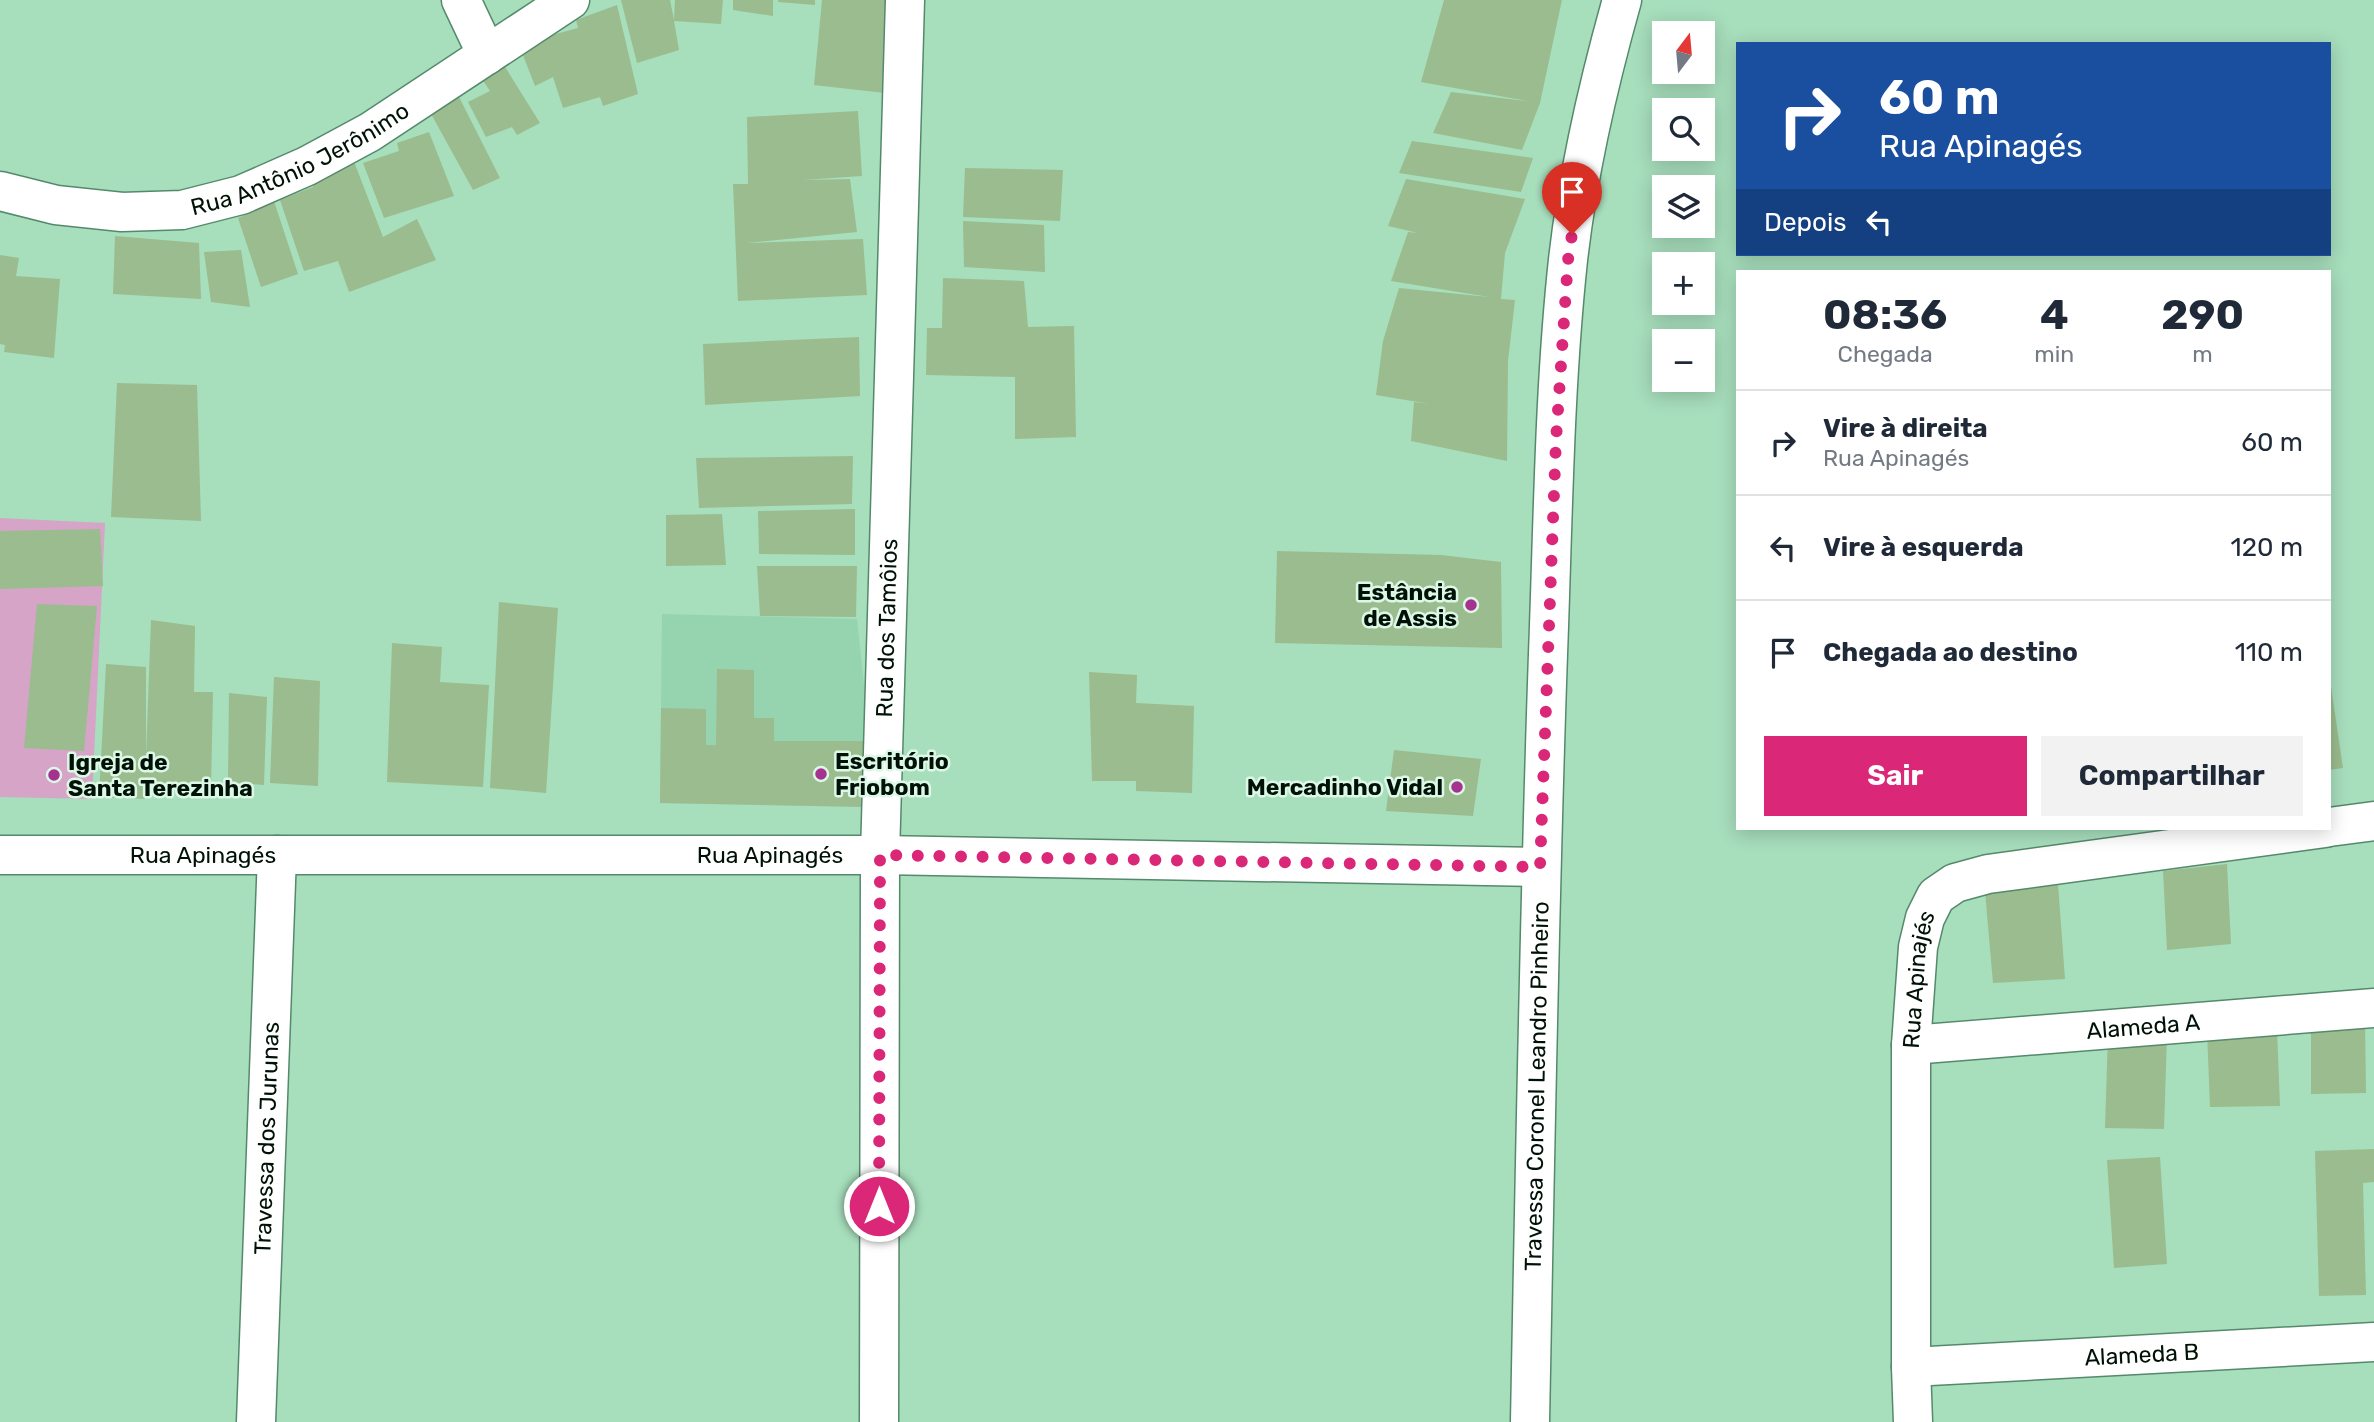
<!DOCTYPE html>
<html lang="pt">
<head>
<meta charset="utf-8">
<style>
  body { margin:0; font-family:Rubik,sans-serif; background:#f2f2f3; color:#1f2937; height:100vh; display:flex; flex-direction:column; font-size:26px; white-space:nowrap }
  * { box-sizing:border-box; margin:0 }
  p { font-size:23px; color:#747a83 }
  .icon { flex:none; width:38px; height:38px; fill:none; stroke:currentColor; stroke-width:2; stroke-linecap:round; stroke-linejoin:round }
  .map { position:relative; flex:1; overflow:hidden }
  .sheet { position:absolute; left:1736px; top:270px; width:595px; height:560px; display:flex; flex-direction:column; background:#fff; border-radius:0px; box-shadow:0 4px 18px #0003 }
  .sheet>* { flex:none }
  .top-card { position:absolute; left:1736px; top:42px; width:595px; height:214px; border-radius:0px; box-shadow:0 4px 18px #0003; background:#1a4fa0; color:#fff; overflow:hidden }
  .needle { width:46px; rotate:16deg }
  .tools { position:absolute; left:1652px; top:21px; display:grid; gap:14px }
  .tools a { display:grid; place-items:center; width:63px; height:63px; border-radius:0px; background:#fff; box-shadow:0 4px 18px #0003; font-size:35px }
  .pin { position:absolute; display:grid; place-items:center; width:60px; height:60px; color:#fff; margin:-72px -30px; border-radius:50% 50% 50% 0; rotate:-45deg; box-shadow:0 0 7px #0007 }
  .pin .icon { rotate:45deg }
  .me { position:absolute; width:77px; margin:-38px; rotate:0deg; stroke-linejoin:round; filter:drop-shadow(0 0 5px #0008) }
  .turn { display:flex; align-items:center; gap:24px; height:147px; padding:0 28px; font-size:32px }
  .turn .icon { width:91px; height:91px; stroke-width:2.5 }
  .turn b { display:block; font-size:49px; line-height:60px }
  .then { display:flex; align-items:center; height:66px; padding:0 28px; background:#0003; gap:14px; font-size:26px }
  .eta { display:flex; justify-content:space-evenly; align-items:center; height:119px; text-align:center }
  .eta b { font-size:42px; font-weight:700; line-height:49px }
  .primary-button { display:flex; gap:14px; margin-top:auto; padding:14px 28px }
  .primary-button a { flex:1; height:80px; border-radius:0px; background:#db2777; color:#fff; font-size:28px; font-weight:700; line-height:80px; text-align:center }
  .primary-button a+a { background:#f2f2f3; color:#1f2937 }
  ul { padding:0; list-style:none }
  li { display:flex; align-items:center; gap:21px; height:105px; padding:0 28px; border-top:2px solid #e0e1e3 }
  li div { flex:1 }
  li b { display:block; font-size:26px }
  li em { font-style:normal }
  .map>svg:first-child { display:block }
</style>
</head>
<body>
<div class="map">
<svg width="2374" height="1422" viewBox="0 0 2374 1422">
  <rect width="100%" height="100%" fill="#a7debc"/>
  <path fill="#96d4af" d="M662 614 857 619 870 741 868 807 660 803Z"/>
  <path fill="#d5a4c7" d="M0 518 105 523 92 799 0 797Z"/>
  <path fill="#9bbc8e" d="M621 0H670L674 20 675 0H723L721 24 674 21 679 50 637 63Z
    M733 0H773V16L733 10Z
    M778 0H815V5L778 2Z
    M822 0H887L885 93 814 85Z
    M1444 0H1562L1540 103 1522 150 1433 133 1451 92 1527 101 1421 82Z
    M617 5 638 94 603 106 600 97 563 108 553 77 535 86 521 50 541 38 578 28 576 20Z
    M502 62 540 123 517 135 512 127 486 137 468 102 490 91 480 76Z
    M459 97 500 178 473 190 430 112Z
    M858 111 862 176 803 180 850 179 857 232 746 243 863 239 867 295 738 301 733 184H748L747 117Z
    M429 132 454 196 384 218 363 163 399 151 397 143Z
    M1412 141 1533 158 1521 192 1399 173Z
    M353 159 383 237 417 219 436 260 349 292 338 261 304 271 280 200 313 187 311 181Z
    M965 168 1063 170 1060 221 963 217Z
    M1406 179 1525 199 1505 253 1501 299 1515 300 1508 361 1507 461 1411 441 1414 402 1430 404 1376 395 1383 341 1399 288 1489 297 1391 281 1408 232 1418 233 1388 226Z
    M273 198 298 274 261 287 238 218 252 212V204Z
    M963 221 1044 225 1045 272 964 267Z
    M115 236 199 243 201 299 113 294Z
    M241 250 250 307 211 302 204 252Z
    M0 255 19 258 16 276 60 279 54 358 4 352 5 345 0 344Z
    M943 278 1024 281 1028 327 1074 326 1076 437 1015 439V377L926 375 927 328H942Z
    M859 337 860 396 705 405 703 344Z
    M117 383 197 385 201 521 111 517Z
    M853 456 852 504 699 508 696 458Z
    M855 509V555L759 554 758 511Z
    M722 514 726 565 666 566V515Z
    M100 529 103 586 0 589V531Z
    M1277 551 1441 555 1501 562 1502 648 1275 643Z
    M757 566H857L856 617 760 616Z
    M499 602 558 608 546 793 490 788Z
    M37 604 97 606 84 751 24 748Z
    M151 620 195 626 194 692H213L211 788 145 782V799L99 797 106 664 146 667V758Z
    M392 643 442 647 440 682 489 685 483 787 387 782Z
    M717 669 754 670V718H774V741H870L868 807 660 803 661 708 706 709V745H716Z
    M1089 672 1137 675 1136 703 1194 706 1192 793 1136 791V781H1092Z
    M2329 673 2343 768 2329 770Z
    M274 677 320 681 318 786 270 783Z
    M229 693 267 697 264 785 228 782Z
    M1394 750 1481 759 1473 816 1386 811Z
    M2227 864 2231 944 2167 950 2163 871Z
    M2058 884 2065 979 1993 983 1985 891Z
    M2365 1019 2366 1093 2311 1094V1020Z
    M2277 1029 2280 1106 2210 1107 2207 1031Z
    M2108 1034 2167 1035 2164 1129 2105 1128Z
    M2374 1149V1182L2363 1183 2366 1295 2319 1296 2315 1151Z
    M2160 1157 2167 1264 2114 1268 2107 1160Z"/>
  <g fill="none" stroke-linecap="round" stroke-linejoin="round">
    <g stroke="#55896b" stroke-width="41">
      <g id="minor">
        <path d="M461 0 487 55"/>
        <path id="s1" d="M0 191 56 205 122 212 182 210 241 195 307 166 370 132 570 0"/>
        <path d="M2329 827 2374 821"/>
        <path id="s2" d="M0 855H880L1540 867"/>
        <path id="s3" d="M1911 1045 2374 1008"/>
        <path id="s4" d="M1911 1367 2374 1342"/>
        <path id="s5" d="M256 1422 277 855"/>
        <path id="s6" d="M879 1422 880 855 905 0"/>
        <path id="s7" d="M1530 1422C1535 1166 1539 910 1548 654 1553 523 1554 390 1568 260 1578 172 1598 85 1622 0"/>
        <path id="s8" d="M1913 1422 1911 1367V1045L1918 947 1925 918 1936 896 1955 883 1988 874 2325 828"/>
      </g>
    </g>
    <use href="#minor" stroke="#fff" stroke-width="38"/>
  </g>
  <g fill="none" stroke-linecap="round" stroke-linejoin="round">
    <path stroke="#db2777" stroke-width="12" stroke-dasharray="0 21.6" d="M879 1206 880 855 1540 867 1556 440 1568 260 1572 234"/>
  </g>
  <g fill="#a5328e" stroke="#dcf7e6" stroke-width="2.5">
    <circle cx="1471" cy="605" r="7"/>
    <circle cx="821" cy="774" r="7"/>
    <circle cx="54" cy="775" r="7"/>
    <circle cx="1457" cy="787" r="7"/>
  </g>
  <g text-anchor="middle" stroke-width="5" stroke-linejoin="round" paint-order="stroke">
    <g font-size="23" fill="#001207" stroke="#dcf7e6">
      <text dy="8" stroke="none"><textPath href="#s1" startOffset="313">Rua Antônio Jerônimo</textPath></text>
      <text dy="8" stroke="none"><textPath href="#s6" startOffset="794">Rua dos Tamôios</textPath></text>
      <text dy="8" stroke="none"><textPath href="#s2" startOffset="203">Rua Apinagés</textPath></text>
      <text dy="8" stroke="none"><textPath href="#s2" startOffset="770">Rua Apinagés</textPath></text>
      <text dy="8" stroke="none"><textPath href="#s8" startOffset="443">Rua Apinajés</textPath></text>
      <text dy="8" stroke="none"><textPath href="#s3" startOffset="233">Alameda A</textPath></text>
      <text dy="8" stroke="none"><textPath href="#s7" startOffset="336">Travessa Coronel Leandro Pinheiro</textPath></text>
      <text dy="8" stroke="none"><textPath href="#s5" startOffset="284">Travessa dos Jurunas</textPath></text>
      <text dy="8" stroke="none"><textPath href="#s4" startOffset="231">Alameda B</textPath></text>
    </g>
    <g font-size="23" font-weight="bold" fill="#001207" stroke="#dcf7e6" text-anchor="end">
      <text x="1457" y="600">Estância<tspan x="1457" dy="26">de Assis</tspan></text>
      <text x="835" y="769" text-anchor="start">Escritório<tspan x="835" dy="26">Friobom</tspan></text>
      <text x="68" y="770" text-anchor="start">Igreja de<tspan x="68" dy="26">Santa Terezinha</tspan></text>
      <text x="1443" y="795">Mercadinho Vidal</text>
    </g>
  </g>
</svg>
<div class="tools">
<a><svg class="needle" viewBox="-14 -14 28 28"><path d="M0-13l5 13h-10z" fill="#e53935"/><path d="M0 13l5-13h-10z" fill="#747a83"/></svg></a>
<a><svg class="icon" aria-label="search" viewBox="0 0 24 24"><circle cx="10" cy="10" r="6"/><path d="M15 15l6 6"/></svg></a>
<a><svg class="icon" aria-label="layers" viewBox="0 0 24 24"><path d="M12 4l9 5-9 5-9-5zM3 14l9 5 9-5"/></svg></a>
<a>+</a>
<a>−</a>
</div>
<div class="pin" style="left:1572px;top:234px;background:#d93025"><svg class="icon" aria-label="arrive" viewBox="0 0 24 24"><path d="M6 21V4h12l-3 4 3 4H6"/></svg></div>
<svg class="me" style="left:879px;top:1206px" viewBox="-20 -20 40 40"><circle r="17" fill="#db2777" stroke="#fff" stroke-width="3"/><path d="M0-11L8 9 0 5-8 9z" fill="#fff"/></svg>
<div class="top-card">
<div class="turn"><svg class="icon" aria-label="right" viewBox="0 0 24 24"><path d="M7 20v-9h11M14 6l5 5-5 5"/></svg><div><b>60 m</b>Rua Apinagés</div></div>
<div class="then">Depois<svg class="icon" aria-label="left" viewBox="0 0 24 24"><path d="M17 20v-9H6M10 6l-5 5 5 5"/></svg></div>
</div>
<section class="sheet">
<div class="eta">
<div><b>08:36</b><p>Chegada</p></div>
<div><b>4</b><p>min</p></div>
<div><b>290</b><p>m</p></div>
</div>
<ul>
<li><svg class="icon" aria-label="right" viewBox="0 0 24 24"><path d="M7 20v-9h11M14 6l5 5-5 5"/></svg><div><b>Vire à direita</b><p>Rua Apinagés</p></div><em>60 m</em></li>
<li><svg class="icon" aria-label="left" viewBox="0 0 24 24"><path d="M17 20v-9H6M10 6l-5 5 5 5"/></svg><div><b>Vire à esquerda</b></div><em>120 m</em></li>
<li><svg class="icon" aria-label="arrive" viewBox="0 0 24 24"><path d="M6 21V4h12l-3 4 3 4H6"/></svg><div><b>Chegada ao destino</b></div><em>110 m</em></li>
</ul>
<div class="primary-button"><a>Sair</a><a>Compartilhar</a></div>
</section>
</div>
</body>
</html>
